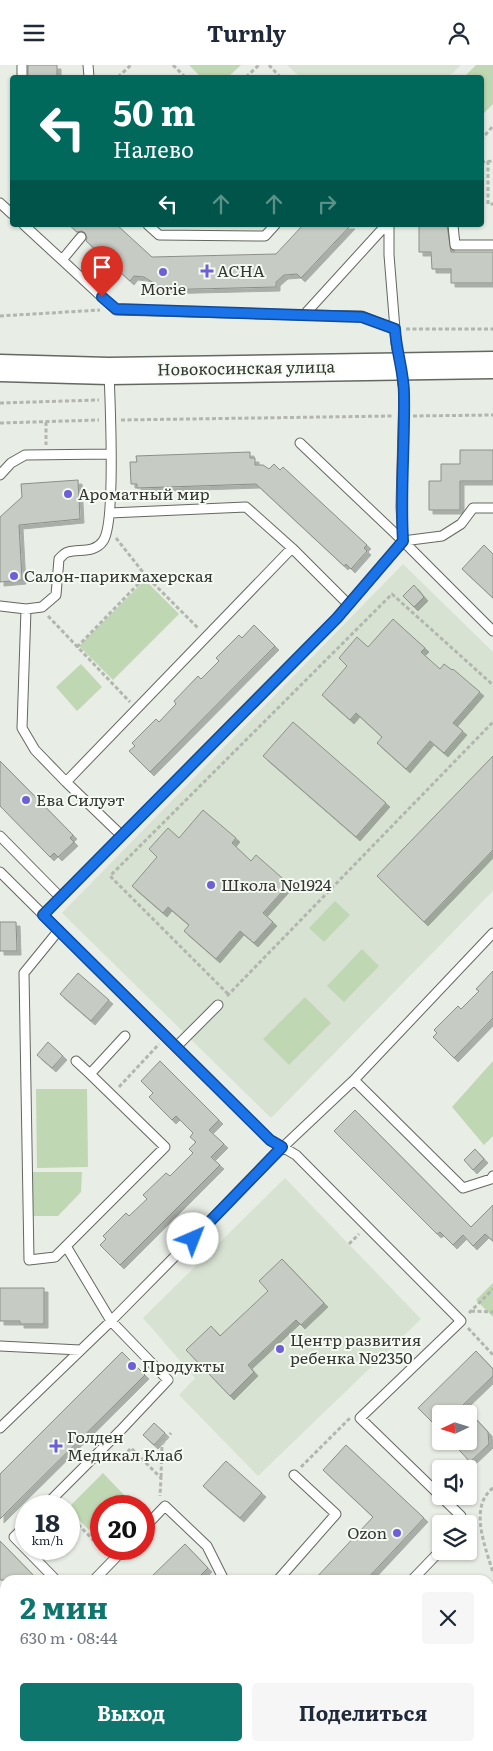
<!DOCTYPE html>
<html lang="ru">
<head>
<meta charset="utf-8">
<style>
  body { margin:0; font-family:Literata,serif; background:#f6f6f7; color:#1f2937; height:100vh; display:flex; flex-direction:column; font-size:19px; white-space:nowrap }
  * { box-sizing:border-box; margin:0 }
  p { font-size:16px; color:#747a83 }
  .icon { flex:none; width:28px; height:28px; fill:none; stroke:currentColor; stroke-width:2; stroke-linecap:round; stroke-linejoin:round }
  .map { position:relative; flex:1; overflow:hidden }
  .sheet { position:absolute; left:0px; top:1510px; width:494px; height:176px; display:flex; flex-direction:column; background:#fff; border-radius:15px 15px 0 0; box-shadow:0 1px 4px #0004 }
  .sheet>* { flex:none }
  .top-card { position:absolute; left:10px; top:10px; width:474px; height:152px; border-radius:5px; box-shadow:0 1px 4px #0004; background:#00695c; color:#fff; overflow:hidden }
  .needle { width:32px; rotate:266deg }
  .fabs { position:absolute; left:432px; top:1340px; display:grid; gap:10px }
  .fabs a { display:grid; place-items:center; width:45px; height:45px; border-radius:5px; background:#fff; box-shadow:0 1px 4px #0004; font-size:25px }
  .speed { position:absolute; left:15px; top:1430px; display:flex; gap:10px; font-size:25px; font-weight:700; text-align:center }
  .speed>* { display:grid; place-content:center; width:65px; height:65px; border-radius:50%; background:#fff; box-shadow:0 1px 4px #0004; line-height:1 }
  .speed small { font-size:12px; font-weight:400 }
  .speed .limit { border:8px solid #d22; background:#fff; color:#111 }
  .pin { position:absolute; display:grid; place-items:center; width:42px; height:42px; color:#fff; margin:-51px -21px; border-radius:50% 50% 50% 0; rotate:-45deg; box-shadow:0 0 5px #0007 }
  .pin .icon { rotate:45deg }
  .me { position:absolute; width:55px; margin:-28px; rotate:44deg; stroke-linejoin:round; filter:drop-shadow(0 0 4px #0008) }
  .turn { display:flex; align-items:center; gap:18px; height:105px; padding:0 20px; font-size:22px }
  .turn .icon { width:65px; height:65px; stroke-width:2.5 }
  .turn b { display:block; font-size:35px; line-height:42px }
  .lanes { display:flex; align-items:center; height:48px; padding:0 20px; background:#0003; justify-content:center; gap:25px; direction:ltr }
  .lanes .off { opacity:.35 }
  .round { display:grid; place-items:center; flex:none; width:52px; height:52px; border-radius:5px; background:#f6f6f7 }
  .headline { display:flex; align-items:center; justify-content:space-between; height:85px; padding:0 20px }
  h1 { font-size:30px; font-weight:700; line-height:38px; color:#0f766e }
  .action { display:flex; gap:10px; margin-top:auto; padding:10px 20px }
  .action a { flex:1; height:58px; border-radius:5px; background:#0f766e; color:#fff; font-size:20px; font-weight:700; line-height:58px; text-align:center }
  .action a+a { background:#f6f6f7; color:#1f2937 }
  header { display:flex; justify-content:space-between; align-items:center; height:65px; padding:0 20px; background:#fff; font-size:22px; font-weight:700 }
  .map>svg:first-child { display:block }
</style>
</head>
<body>
<header><svg class="icon" aria-label="menu" viewBox="0 0 24 24"><path d="M4 6h16M4 12h16M4 18h16"/></svg>Turnly<svg class="icon" aria-label="person" viewBox="0 0 24 24"><circle cx="12" cy="8" r="4"/><path d="M4 21q1-7 8-7t8 7"/></svg></header>
<div class="map">
<svg width="493" height="1686" viewBox="0 0 493 1686">
  <defs>
    <filter id="shadow"><feDropShadow dx="4" dy="4" stdDeviation="0" flood-color="#0004"/></filter>
  </defs>
  <rect width="100%" height="100%" fill="#e8ede5"/>
  <path fill="#d8e2d3" d="M287 0H461L448 12H300Z
    M403 499 493 587V826L271 1053 62 848Z
    M285 1113 421 1254 258 1411 179 1330 195 1313 143 1253Z"/>
  <path fill="#bfd7b2" d="M189 0H241L228 12H201Z
    M476 0H493V39L481 51V12H464Z
    M145 515 179 549 113 615 79 581Z
    M81 599 102 622 77 646 56 622Z
    M335 836 350 850 324 877 309 863Z
    M362 884 379 901 344 937 327 921Z
    M305 932 331 958 289 1000 263 974Z
    M493 996V1071L484 1080 452 1042Z
    M36 1024H87L88 1102 37 1103Z
    M31 1107H82L81 1127 58 1151H31Z
    M493 1218V1252L476 1235Z
    M103 1408 124 1430 113 1441H101V1453L89 1465 69 1445V1442Z
    M493 1610V1686H225V1681H489V1611Z"/>
  <path fill="#c6cbc3" stroke="#8b9088" filter="url(#shadow)" d="M28 0H57V12H28Z
    M69 160H117L152 192 276 189 303 160H351L301 213 297 209 284 210 276 217V222L153 225 152 217 144 212 134 211 130 216 86 176 87 173 85 168 82 166 77 167Z
    M419 160H447L451 187H493V218H451V204H432L431 187H419Z
    M460 385H493V416H460V445H429V416H441V399H460Z
    M250 387V393H255V400H263L269 404 274 399 280 405 283 402 367 480 364 483 367 486 351 504 346 499 344 501 256 419 137 423V419H131L130 397H137L136 391Z
    M78 415 80 454 19 460 22 515 0 517V452L22 432 21 419Z
    M484 480 493 489V533L462 504Z
    M414 520 424 532 414 542 403 531Z
    M393 554 425 583 421 587 440 604 444 599 452 605 453 604 480 627 453 658 463 666 444 688 430 676 406 704 377 678 382 672 356 648 350 655 322 630 347 601 339 593 357 572 368 582Z
    M254 560 275 581 150 707 129 686 135 681 132 678 156 654 159 657 176 639 174 636 198 611 201 614 219 596 216 593 239 570 242 573Z
    M293 657 386 738 356 772 263 691Z
    M493 691V785L424 857 377 811Z
    M0 696 73 770 70 773 74 777 58 792 54 788 50 792 0 741Z
    M203 745 236 773 232 778 251 796 256 790 289 819 263 848 273 857 254 878 240 866 216 894 184 866 189 860 168 842 163 848 132 821 157 792 149 784 168 763 179 773Z
    M0 857H16L17 886H0Z
    M493 906V953L454 993 433 972 437 968 434 965 458 941 461 944 479 926 476 924Z
    M78 908 109 935 91 956 60 929Z
    M48 977 63 991 52 1003 37 990Z
    M160 996 219 1055 209 1065 224 1079 211 1092 220 1100 120 1200 100 1180 106 1174 103 1171 126 1148 129 1151 147 1134 143 1130 166 1108 170 1111 193 1088 189 1084 196 1077 190 1072 193 1068 176 1051 172 1055 149 1032 153 1028 141 1016Z
    M355 1045 471 1162 493 1140V1176L485 1169 473 1181 463 1170 453 1180 440 1167 437 1169 334 1066Z
    M475 1084 484 1094 473 1105 464 1095Z
    M282 1194 324 1238 301 1260 296 1255 248 1300 254 1307 230 1331 186 1285 211 1261 220 1271 268 1226 259 1216Z
    M0 1223H44V1259H20V1256H0Z
    M476 1286 493 1304V1311L463 1340 488 1367 489 1379 470 1397 451 1376H469V1349H441V1366L418 1343Z
    M122 1287 145 1310 0 1454V1409Z
    M154 1358 165 1368 154 1380 143 1370Z
    M346 1380 424 1453 366 1515H314L373 1452 323 1405Z
    M226 1396 262 1428 240 1453 203 1421Z
    M0 1476 38 1515H0Z
    M185 1479 208 1503 196 1515H148Z"/>
  <g fill="none" stroke-linecap="round" stroke-linejoin="round">
    <g stroke="#636861" stroke-width="11">
      <path id="lane" d="M22 0V12
        M88 0 89 12
        M0 138 12 149
        M24 160 62 195 81 172
        M148 160 159 170 265 171 275 160
        M453 160 455 180H493
        M62 195 116 245 304 250 386 160
        M304 250 362 251 395 264 389 190V160
        M395 264 396 278 404 325 401 442 403 476 442 471 461 459 473 443H493
        M300 378 403 476 493 566
        M0 410 11 398 25 390 111 389
        M292 483 348 539
        M0 541 26 544 42 542 56 530 59 494C62 491 64 488 68 487 80 484 95 488 103 476 116 459 110 335 109 307
        M26 544 22 663 35 685 66 717 121 770
        M66 717 292 483 246 442 110 448
        M0 771 60 832
        M0 807 270 1075 296 1090 461 1256 360 1353 461 1451V1459
        M43 850 337 553 403 476
        M59 865 24 908 29 1195 55 1192 165 1082 90 1009 125 971
        M176 982 218 940
        M76 996 90 1009
        M354 1015 463 1123 491 1114 493 1111
        M66 1181 111 1256 283 1082 354 1015 493 868
        M0 1281 80 1285
        M0 1363 111 1256 168 1315 120 1366 45 1441
        M26 1460 14 1472 56 1515
        M144 1463 165 1441 207 1481 224 1515
        M94 1515 124 1484
        M278 1515 336 1449 294 1410
        M412 1515 441 1485
        M0 1559 5 1564"/>
    </g>
    <g stroke="#636861" stroke-width="29">
      <path id="secondary" d="M0 303 109 306 493 300
        M489 1590 493 1589
        M71 1686 92 1681"/>
    </g>
    <path stroke="#b2b6af" stroke-width="3" stroke-dasharray="4 2.5" stroke-linecap="butt" d="M173 0 185 12
      M269 0 280 12
      M118 12 131 0
      M246 12 259 0
      M481 75 493 61
      M488 96V139H493
      M481 97 493 96
      M0 251 100 245
      M406 264H493
      M0 338 99 335
      M413 351 493 350
      M121 355 392 351
      M46 357V380
      M0 358 99 355
      M116 473 146 511 199 564
      M48 551 130 637
      M77 582 146 511
      M228 929 110 811 392 529 493 620
      M227 931 493 657
      M119 1022 159 979
      M349 1179 359 1169
      M471 1246 493 1247
      M469 1248 493 1224
      M468 1263 493 1290
      M114 1387 121 1394 131 1383 161 1413 160 1431
      M301 1402 350 1353
      M161 1412 162 1379 171 1368
      M493 1423C468 1442 486 1483 493 1508
      M69 1450 101 1483
      M217 1681 221 1686"/>
    <use href="#lane" stroke="#fff" stroke-width="9"/>
    <use href="#secondary" stroke="#fff" stroke-width="26"/>
  </g>
  <g fill="none" stroke-linecap="round" stroke-linejoin="round">
    <g stroke="#114b97" stroke-width="12">
      <path id="route" d="M102 232 116 244 362 252 395 264C396 286 404 307 404 329 405 378 400 427 403 476L337 553 43 850 270 1075 282 1082 193 1174"/>
    </g>
    <use href="#route" stroke="#1a73e8" stroke-width="9"/>
  </g>
  <g fill="#6e5ed8" stroke="#f5faf2" stroke-width="2">
    <path d="M204.5 198.5h5v5h5v5h-5v5h-5v-5h-5v-5h5z"/>
    <circle cx="163" cy="207" r="5"/>
    <circle cx="68" cy="429" r="5"/>
    <circle cx="14" cy="511" r="5"/>
    <circle cx="26" cy="735" r="5"/>
    <circle cx="211" cy="820" r="5"/>
    <circle cx="280" cy="1284" r="5"/>
    <circle cx="132" cy="1301" r="5"/>
    <path d="M53.5 1373.5h5v5h5v5h-5v5h-5v-5h-5v-5h5z"/>
    <circle cx="397" cy="1468" r="5"/>
  </g>
  <g text-anchor="middle" stroke-width="4" stroke-linejoin="round" paint-order="stroke">
    <g font-size="16" fill="#343633" stroke="#f5faf2" text-anchor="start">
      <text x="217" y="212">АСНА</text>
      <text x="163" y="230" text-anchor="middle">Morie</text>
      <text x="78" y="435">Ароматный мир</text>
      <text x="24" y="517">Салон-парикмахерская</text>
      <text x="36" y="741">Ева Силуэт</text>
      <text x="221" y="826">Школа №1924</text>
      <text x="290" y="1281">Центр развития<tspan x="290" dy="18">ребенка №2350</tspan></text>
      <text x="142" y="1307">Продукты</text>
      <text x="67" y="1378">Голден<tspan x="67" dy="18">Медикал Клаб</tspan></text>
      <text x="387" y="1474" text-anchor="end">Ozon</text>
    </g>
    <g font-size="16" fill="#343633" stroke="#f5faf2">
      <text transform="translate(246 303) rotate(-1)" y="6">Новокосинская улица</text>
    </g>
  </g>
</svg>
<div class="fabs">
<a><svg class="needle" viewBox="-14 -14 28 28"><path d="M0-13l5 13h-10z" fill="#e53935"/><path d="M0 13l5-13h-10z" fill="#747a83"/></svg></a>
<a><svg class="icon" aria-label="sound" viewBox="0 0 24 24"><path d="M4 9h4l5-4v14l-5-4H4zM17 9q2 3 0 6"/></svg></a>
<a><svg class="icon" aria-label="layers" viewBox="0 0 24 24"><path d="M12 4l9 5-9 5-9-5zM3 14l9 5 9-5"/></svg></a>
</div>
<div class="speed"><div>18<small>km/h</small></div><div class="limit">20</div></div>
<div class="pin" style="left:102px;top:232px;background:#d93025"><svg class="icon" aria-label="arrive" viewBox="0 0 24 24"><path d="M6 21V4h12l-3 4 3 4H6"/></svg></div>
<svg class="me" style="left:193px;top:1174px" viewBox="-20 -20 40 40"><circle r="19" fill="#fff"/><path d="M0-13L10 11 0 6-10 11z" fill="#1a73e8"/></svg>
<div class="top-card">
<div class="turn"><svg class="icon" aria-label="left" viewBox="0 0 24 24"><path d="M17 20v-9H6M10 6l-5 5 5 5"/></svg><div><b>50 m</b>Налево</div></div>
<div class="lanes"><svg class="icon" aria-label="left" viewBox="0 0 24 24"><path d="M17 20v-9H6M10 6l-5 5 5 5"/></svg><svg class="icon off" aria-label="ahead" viewBox="0 0 24 24"><path d="M12 20V5M6 11l6-6 6 6"/></svg><svg class="icon off" aria-label="ahead" viewBox="0 0 24 24"><path d="M12 20V5M6 11l6-6 6 6"/></svg><svg class="icon off" aria-label="right" viewBox="0 0 24 24"><path d="M7 20v-9h11M14 6l5 5-5 5"/></svg></div>
</div>
<section class="sheet">
<div class="headline"><div><h1>2 мин</h1><p>630 m · 08:44</p></div><a class="round"><svg class="icon" aria-label="close" viewBox="0 0 24 24"><path d="M6 6l12 12M18 6L6 18"/></svg></a></div>
<div class="action"><a>Выход</a><a>Поделиться</a></div>
</section>
</div>
</body>
</html>
